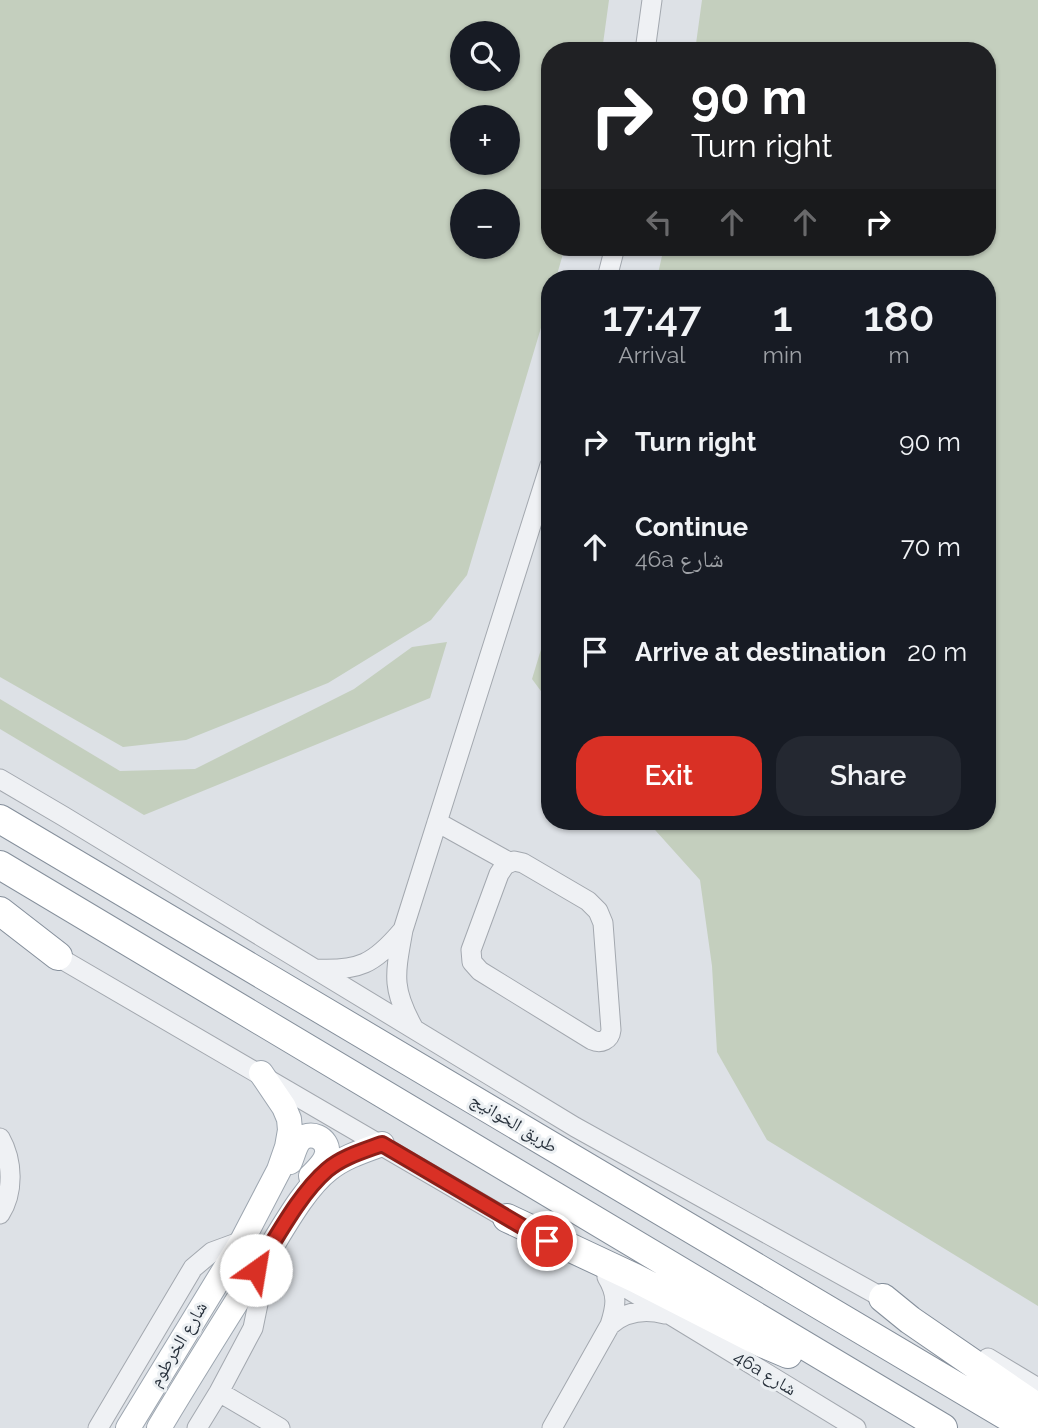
<!DOCTYPE html>
<html lang="en">
<head>
<meta charset="utf-8">
<style>
  body { margin:0; font-family:Raleway,"Noto Naskh Arabic",sans-serif; background:#242831; color:#f1f3f6; height:100vh; display:flex; flex-direction:column; font-size:26px; white-space:nowrap }
  * { box-sizing:border-box; margin:0 }
  p { font-size:23px; color:#9ea1a6 }
  .icon { flex:none; width:38px; height:38px; fill:none; stroke:currentColor; stroke-width:2; stroke-linecap:round; stroke-linejoin:round }
  .map { position:relative; flex:1; overflow:hidden }
  .drawer { position:absolute; left:541px; top:270px; width:455px; height:560px; display:flex; flex-direction:column; background:#171b24; border-radius:28px; box-shadow:0 2px 5px #0004 }
  .drawer>* { flex:none }
  .top-card { position:absolute; left:541px; top:42px; width:455px; height:214px; border-radius:28px; box-shadow:0 2px 5px #0004; background:#202124; color:#fff; overflow:hidden }
  .tools { position:absolute; left:450px; top:21px; display:grid; gap:14px }
  .tools a { display:grid; place-items:center; width:70px; height:70px; border-radius:50%; background:#171b24; box-shadow:0 2px 5px #0004; font-size:35px }
  .pin { position:absolute; display:grid; place-items:center; width:60px; height:60px; color:#fff; margin:-30px; border:4px solid #fff; border-radius:50%; box-shadow:0 2px 7px #0007 }
  .me { position:absolute; width:77px; margin:-38px; rotate:32deg; stroke-linejoin:round; filter:drop-shadow(0 0 5px #0008) }
  .turn { display:flex; align-items:center; gap:24px; height:147px; padding:0 35px; font-size:32px }
  .turn .icon { width:91px; height:91px; stroke-width:2.5 }
  .turn b { display:block; font-size:49px; line-height:60px }
  .lanes { display:flex; align-items:center; height:66px; padding:0 35px; background:#0003; justify-content:center; gap:35px; direction:ltr }
  .lanes .off { opacity:.35 }
  .eta { display:flex; justify-content:space-evenly; align-items:center; height:119px; text-align:center }
  .eta b { font-size:42px; font-weight:600; line-height:49px }
  .action { display:flex; gap:14px; margin-top:auto; padding:14px 35px }
  .action a { flex:1; height:80px; border-radius:28px; background:#d93025; color:#fff; font-size:28px; font-weight:600; line-height:80px; text-align:center }
  .action a+a { background:#242831; color:#f1f3f6 }
  ul { padding:0; list-style:none }
  li { display:flex; align-items:center; gap:21px; height:105px; padding:0 35px }
  li div { flex:1 }
  li b { display:block; font-size:26px }
  li em { font-style:normal }
  .map>svg:first-child { display:block }
</style>
</head>
<body>
<div class="map">
<svg width="1038" height="1428" viewBox="0 0 1038 1428">
  <rect width="100%" height="100%" fill="#dde1e6"/>
  <path fill="#c4cfbe" fill-rule="evenodd" d="M0 0H609L602 51H550V247H565L556 278H550L549 301 467 575 431 620 328 683 186 740 123 747 0 677ZM462 33H508V79H462ZM462 117H508V163H462ZM462 201H508V247H462Z
    M702 0H1038V1306L767 1140 717 1052 712 966 700 880 647 821H987V278H657L664 247H987V51H695Z
    M549 623 550 702H549L532 679Z
    M447 642 430 698 144 815 0 729V699L120 771 195 769 354 689 412 647Z"/>
  <g fill="none" stroke-linecap="round" stroke-linejoin="round">
    <g stroke="#a3a8af" stroke-width="21">
      <path id="minor" d="M645 51 652 0
        M607 278 615 247
        M0 779 63 816 575 1127 892 1303
        M437 822 509 862
        M514 861 523 863 588 901 598 911 603 923 611 1030C610 1040 601 1044 592 1040L480 971 472 962 471 950 499 874 505 865Z
        M46 950 516 1224
        M316 969C359 971 374 964 402 931
        M414 1029C391 988 395 975 403 930L550 465
        M0 1138C13 1161 14 1192 0 1214
        M618 1283 856 1428
        M610 1325C626 1311 645 1309 665 1314
        M988 1358 1038 1388
        M219 1392 280 1428
        M98 1428 193 1268 212 1252 242 1241
        M197 1428 219 1392 253 1328 259 1299 256 1270
        M552 1428 610 1325C616 1306 618 1295 607 1277"/>
    </g>
    <g stroke="#9da6b0" stroke-width="26">
      <path id="major" d="M290 1162C293 1155 295 1146 299 1141 309 1129 329 1138 327 1153 326 1162 317 1170 311 1176
        M128 1428 242 1241 279 1170 287 1147 290 1130 289 1119 284 1107 261 1073
        M159 1428C193 1371 228 1316 263 1260 281 1232 303 1189 329 1169 344 1157 363 1151 382 1144"/>
    </g>
    <g stroke="#858f9b" stroke-width="30">
      <path id="highway" d="M0 819 1027 1428
        M0 865 943 1428
        M0 911 58 956
        M507 1218 635 1278 762 1343 788 1354
        M883 1298 910 1320 1038 1408"/>
    </g>
    <use href="#minor" stroke="#eff1f4" stroke-width="19"/>
    <use href="#major" stroke="#fff" stroke-width="24"/>
    <use href="#highway" stroke="#fff" stroke-width="28"/>
  </g>
  <g fill="none" stroke-linecap="round" stroke-linejoin="round">
    <g stroke="#8d1f18" stroke-width="18">
      <path id="route" d="M256 1270C276 1239 299 1194 327 1170 342 1157 363 1151 382 1144L547 1241"/>
    </g>
    <use href="#route" stroke="#d93025" stroke-width="12"/>
  </g>
  <g text-anchor="middle" stroke-width="6" stroke-linejoin="round" paint-order="stroke">
    <g font-size="18" fill="#27303b" stroke="#ecf0f3">
      <text transform="translate(514 1123) rotate(31)" y="6">طريق الخوانيج</text>
      <text transform="translate(178 1344) rotate(-59)" y="6">شارع الخرطوم</text>
      <text transform="translate(765 1373) rotate(31)" y="6">46a شارع</text>
    </g>
  </g>
</svg>
<div class="tools">
<a><svg class="icon" aria-label="search" viewBox="0 0 24 24"><circle cx="10" cy="10" r="6"/><path d="M15 15l6 6"/></svg></a>
<a>+</a>
<a>−</a>
</div>
<div class="pin" style="left:547px;top:1241px;background:#d93025"><svg class="icon" aria-label="arrive" viewBox="0 0 24 24"><path d="M6 21V4h12l-3 4 3 4H6"/></svg></div>
<svg class="me" style="left:256px;top:1270px" viewBox="-20 -20 40 40"><circle r="19" fill="#fff"/><path d="M0-13L10 11 0 6-10 11z" fill="#d93025"/></svg>
<div class="top-card">
<div class="turn"><svg class="icon" aria-label="right" viewBox="0 0 24 24"><path d="M7 20v-9h11M14 6l5 5-5 5"/></svg><div><b>90 m</b>Turn right</div></div>
<div class="lanes"><svg class="icon off" aria-label="left" viewBox="0 0 24 24"><path d="M17 20v-9H6M10 6l-5 5 5 5"/></svg><svg class="icon off" aria-label="ahead" viewBox="0 0 24 24"><path d="M12 20V5M6 11l6-6 6 6"/></svg><svg class="icon off" aria-label="ahead" viewBox="0 0 24 24"><path d="M12 20V5M6 11l6-6 6 6"/></svg><svg class="icon" aria-label="right" viewBox="0 0 24 24"><path d="M7 20v-9h11M14 6l5 5-5 5"/></svg></div>
</div>
<section class="drawer">
<div class="eta">
<div><b>17:47</b><p>Arrival</p></div>
<div><b>1</b><p>min</p></div>
<div><b>180</b><p>m</p></div>
</div>
<ul>
<li><svg class="icon" aria-label="right" viewBox="0 0 24 24"><path d="M7 20v-9h11M14 6l5 5-5 5"/></svg><div><b>Turn right</b></div><em>90 m</em></li>
<li><svg class="icon" aria-label="ahead" viewBox="0 0 24 24"><path d="M12 20V5M6 11l6-6 6 6"/></svg><div><b>Continue</b><p>46a شارع</p></div><em>70 m</em></li>
<li><svg class="icon" aria-label="arrive" viewBox="0 0 24 24"><path d="M6 21V4h12l-3 4 3 4H6"/></svg><div><b>Arrive at destination</b></div><em>20 m</em></li>
</ul>
<div class="action"><a>Exit</a><a>Share</a></div>
</section>
</div>
</body>
</html>
